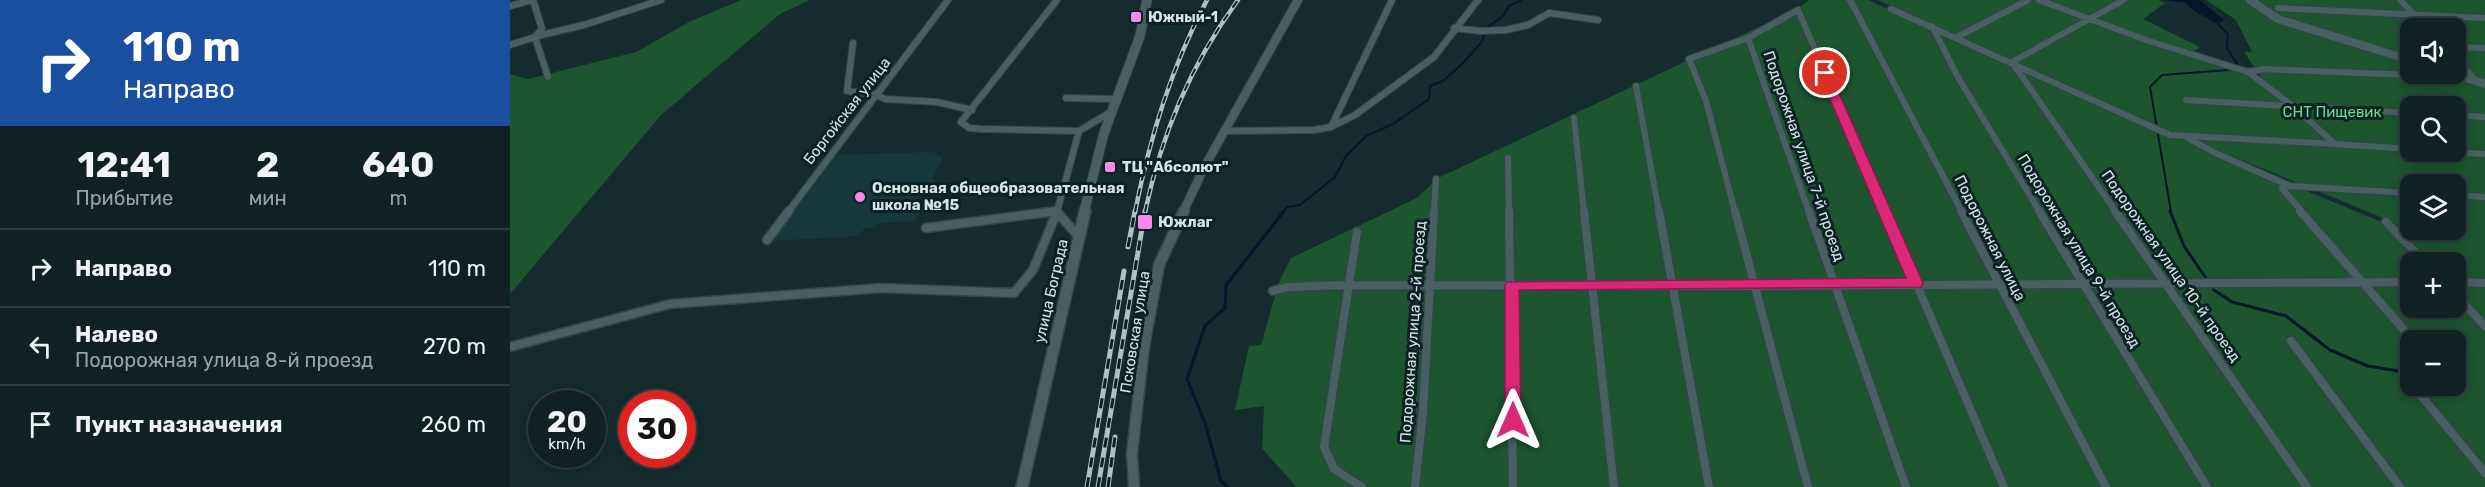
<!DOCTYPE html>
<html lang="ru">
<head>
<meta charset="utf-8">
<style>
  body { margin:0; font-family:Rubik,sans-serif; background:#18292a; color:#f1f3f6; height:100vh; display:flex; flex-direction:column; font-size:22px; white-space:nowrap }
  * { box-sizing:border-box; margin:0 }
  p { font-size:20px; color:#9ba3a5 }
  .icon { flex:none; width:33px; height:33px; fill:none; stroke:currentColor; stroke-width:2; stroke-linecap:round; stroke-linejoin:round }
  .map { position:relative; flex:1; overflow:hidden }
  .drawer { display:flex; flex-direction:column; background:#0f2122; width:510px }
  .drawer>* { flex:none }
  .top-card { background:#1a4fa0; color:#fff; overflow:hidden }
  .fabs { position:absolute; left:1890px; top:18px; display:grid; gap:12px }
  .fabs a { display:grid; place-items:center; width:66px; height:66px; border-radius:12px; background:#0f2122; box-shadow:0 3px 15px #0003,0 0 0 2px #2f3e40; font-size:30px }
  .speed { position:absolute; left:18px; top:390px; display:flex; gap:12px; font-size:30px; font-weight:700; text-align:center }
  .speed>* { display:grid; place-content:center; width:78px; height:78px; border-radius:50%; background:#0f2122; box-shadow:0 3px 15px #0003,0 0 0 2px #2f3e40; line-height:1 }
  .speed small { font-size:15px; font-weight:400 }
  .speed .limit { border:9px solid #d22; background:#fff; color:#111 }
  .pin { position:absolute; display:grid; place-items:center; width:51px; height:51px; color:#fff; margin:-26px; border:3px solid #fff; border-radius:50%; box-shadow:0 2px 6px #0007 }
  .me { position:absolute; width:66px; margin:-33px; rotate:0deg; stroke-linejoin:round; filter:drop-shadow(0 0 4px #0008) }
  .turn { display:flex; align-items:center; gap:21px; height:126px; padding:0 24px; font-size:27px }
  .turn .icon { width:78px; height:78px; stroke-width:2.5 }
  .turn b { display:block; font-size:42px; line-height:51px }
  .eta { display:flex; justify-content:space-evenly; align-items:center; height:102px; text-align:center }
  .eta b { font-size:36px; font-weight:700; line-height:42px }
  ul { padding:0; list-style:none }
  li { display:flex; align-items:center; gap:18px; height:78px; padding:0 24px; border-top:2px solid #2f3e40 }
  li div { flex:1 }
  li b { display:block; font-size:22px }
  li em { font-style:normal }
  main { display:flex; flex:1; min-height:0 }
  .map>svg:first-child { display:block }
</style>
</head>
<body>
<main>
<section class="drawer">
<div class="top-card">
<div class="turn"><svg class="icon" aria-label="right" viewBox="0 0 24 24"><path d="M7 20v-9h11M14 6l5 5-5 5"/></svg><div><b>110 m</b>Направо</div></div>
</div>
<div class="eta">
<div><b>12:41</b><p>Прибытие</p></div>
<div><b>2</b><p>мин</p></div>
<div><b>640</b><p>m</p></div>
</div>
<ul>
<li><svg class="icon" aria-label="right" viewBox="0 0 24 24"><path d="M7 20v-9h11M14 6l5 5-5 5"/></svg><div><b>Направо</b></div><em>110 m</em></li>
<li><svg class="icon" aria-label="left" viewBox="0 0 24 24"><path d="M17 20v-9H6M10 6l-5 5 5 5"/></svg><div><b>Налево</b><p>Подорожная улица 8-й проезд</p></div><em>270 m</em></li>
<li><svg class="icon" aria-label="arrive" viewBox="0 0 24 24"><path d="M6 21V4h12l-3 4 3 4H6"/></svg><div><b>Пункт назначения</b></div><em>260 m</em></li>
</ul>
</section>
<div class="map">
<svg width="1975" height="487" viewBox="0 0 1975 487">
  <rect width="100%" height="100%" fill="#142c2d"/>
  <path fill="#17383b" d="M422 152 433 157 422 180H426L423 186 413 188 404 206 412 207 405 221 370 223 363 228H355L348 236 258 241 323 155Z"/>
  <path fill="#1c552e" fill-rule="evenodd" d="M231 0H300L270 14 151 115 0 294V74L18 79 126 52 179 22Z
    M1299 0H1358L1623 119 1874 223 1914 262H1900V308H1946V285L1975 286V487H786L752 448 754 406 725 410 739 346 751 345 769 282 781 258 907 198 928 178 1287 9ZM1900 340H1946V386H1900Z
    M1368 0H1649L1655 3 1633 19 1690 47 1678 56 1751 77 1734 52H1742L1726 20 1696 0H1975V282L1946 283V262H1922L1883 222 1637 121ZM1900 28H1946V74H1900ZM1900 106H1946V152H1900ZM1900 184H1946V230H1900Z"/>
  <path fill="#04162b" d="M1655 0H1690L1714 20 1708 24 1684 11 1675 3Z"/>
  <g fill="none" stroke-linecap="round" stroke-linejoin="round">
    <path stroke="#04162b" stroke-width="2" d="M773 212 777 207 790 205 825 177 836 156 856 136 883 124 919 99 920 86 933 81 952 64 971 43 978 27 993 16 999 6 1011 0
      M1661 212 1640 87 1652 75 1719 70 1727 64 1717 48 1718 34 1708 24"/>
    <path stroke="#04162b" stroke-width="3" d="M1660 211 1674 246 1704 290 1722 302 1776 316 1820 350 1858 366 1900 373
      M1946 381 1954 382
      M718 487 711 481 695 423 677 379 695 326 715 308 716 285 774 211"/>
    <g stroke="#334648" stroke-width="8">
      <path id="minor-far1" d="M1340 0 1452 212
        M1529 0 1636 40 1738 72 1754 69 1950 77
        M1890 0 1918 28
        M0 6 22 0
        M1768 8 1975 18
        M1381 9 1660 135 1825 144 1783 106 1738 72
        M1422 26 1449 79 1530 212
        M944 28 971 31 996 30 1018 25 1039 13 1088 20
        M27 36 74 25 151 0
        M25 37 38 77
        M1447 37 1518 0
        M1238 38 1299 212
        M343 43 337 91 367 95 375 99 427 102 462 110
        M0 45 25 37 32 29 23 0
        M1946 47 1975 48
        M1946 58 1965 80
        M1126 86 1149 212
        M556 98 604 99
        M1676 100 1900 113
        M1946 115 1975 117
        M1064 118 1074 212
        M821 127 882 0
        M569 131 599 113
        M714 131 804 130 821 127 845 115 924 57 968 0
        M1676 137 1703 152 1780 186 1900 193
        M1825 144 1900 149
        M1941 152 1975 154
        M998 158 999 212
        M1780 186 1772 188 1792 212
        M1946 195 1975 197
        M278 212 438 0
        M544 212H547L569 131 472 129 459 128 451 122 547 0
        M924 212 926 179
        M1225 212 1196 101 1179 59 1238 38 1288 10 1375 212
        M1606 212 1502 62 1614 0"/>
    </g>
    <g stroke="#334648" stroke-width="11">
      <path id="minor" d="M999 211 1003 487
        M1074 211 1104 487
        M1149 211 1199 487
        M1225 211 1298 487
        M1299 211 1396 487
        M1375 211 1494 487
        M1451 211 1596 487
        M1529 211 1697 487
        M1605 211 1797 487
        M1790 211 1903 340
        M1876 222 1915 262
        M416 228 547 211
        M847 232 814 447 824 469 852 487
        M257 240 279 211
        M1946 282 1975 283
        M763 291 778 287 838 285 1244 286 1900 282
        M1946 295 1975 326
        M1781 341 1890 487
        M0 347 160 304 371 288 504 293 523 270 547 212 569 237
        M1908 392 1975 473
        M905 487 913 412 924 211"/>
    </g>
    <g stroke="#334648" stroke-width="10">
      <path id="tertiary-far1" d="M1740 0 1768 19 1900 60
        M1943 74 1975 84
        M673 212 695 166 788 0"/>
    </g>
    <g stroke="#334648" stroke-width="13">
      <path id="tertiary" d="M624 487 622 453 634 347 649 265 674 211"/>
    </g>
    <g stroke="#334648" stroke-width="11">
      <path id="secondary-far1" d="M574 212 594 133 630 36 637 0"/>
    </g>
    <g stroke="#334648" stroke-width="14">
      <path id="secondary" d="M512 487 575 211"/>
    </g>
    <use href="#minor-far1" stroke="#486062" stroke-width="6"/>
    <use href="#minor" stroke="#486062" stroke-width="8"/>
    <use href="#tertiary-far1" stroke="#486062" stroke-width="8"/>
    <use href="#tertiary" stroke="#486062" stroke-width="10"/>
    <use href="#secondary-far1" stroke="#486062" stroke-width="9"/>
    <use href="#secondary" stroke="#486062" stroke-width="11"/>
    <g stroke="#b1c1c2" stroke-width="4.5">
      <path id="rail-far1" d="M625 212C640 137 661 68 697 0
        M635 212C652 133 680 66 728 0"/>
    </g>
    <g stroke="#b1c1c2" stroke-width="5">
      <path id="rail" d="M618 247 625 211
        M577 487 614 271
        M588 487 635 211
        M598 487 605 437"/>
    </g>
    <use href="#rail-far1" stroke="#0a2224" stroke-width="2" stroke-dasharray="8" stroke-linecap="butt"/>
    <use href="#rail" stroke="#0a2224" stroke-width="3" stroke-dasharray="10" stroke-linecap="butt"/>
  </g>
  <path fill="#db2777" stroke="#8e194d" stroke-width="1.5" d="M1315 70 1320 73 1413 283 1411 287 1009 290 1011 420 1008 424 1003 426 997 424 995 420V285L997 282 1396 278 1309 73Z"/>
  <g fill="#f888ea" stroke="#0a2224" stroke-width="2">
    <rect x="620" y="11" width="12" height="12" rx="3"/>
    <rect x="594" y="161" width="12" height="12" rx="3"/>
    <circle cx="350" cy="197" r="6"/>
    <rect x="627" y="214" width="16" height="16" rx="3"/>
  </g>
  <g text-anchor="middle" stroke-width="6" stroke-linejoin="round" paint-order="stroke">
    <g font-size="14" font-weight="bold" fill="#d6e4e5" stroke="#0a2224" text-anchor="start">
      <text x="638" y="22">Южный-1</text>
    </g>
    <g font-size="15" fill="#d6e4e5" stroke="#0a2224">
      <text transform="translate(337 111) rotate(-52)" y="5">Боргойская улица</text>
      <text transform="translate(1294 156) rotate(71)" y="5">Подорожная улица 7-й проезд</text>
      <text transform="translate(1480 238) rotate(63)" y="5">Подорожная улица</text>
      <text transform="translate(1569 251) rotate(59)" y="5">Подорожная улица 9-й проезд</text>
      <text transform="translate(1661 266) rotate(55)" y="5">Подорожная улица 10-й проезд</text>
      <text transform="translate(541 291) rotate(-77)" y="5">улица Бограда</text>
      <text transform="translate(625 332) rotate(-81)" y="5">Псковская улица</text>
      <text transform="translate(903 332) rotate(-86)" y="5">Подорожная улица 2-й проезд</text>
    </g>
    <g font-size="15" fill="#6dde8c" stroke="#0a2224">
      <text x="1822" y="117">СНТ Пищевик</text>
    </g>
    <g font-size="15" font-weight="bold" fill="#d6e4e5" stroke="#0a2224" text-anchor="start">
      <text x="612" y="172">ТЦ "Абсолют"</text>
      <text x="362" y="193">Основная общеобразовательная<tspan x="362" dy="17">школа №15</tspan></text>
      <text x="648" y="227">Южлаг</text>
    </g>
  </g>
</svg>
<div class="fabs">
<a><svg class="icon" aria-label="sound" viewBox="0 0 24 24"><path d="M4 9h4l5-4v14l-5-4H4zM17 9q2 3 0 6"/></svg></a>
<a><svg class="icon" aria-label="search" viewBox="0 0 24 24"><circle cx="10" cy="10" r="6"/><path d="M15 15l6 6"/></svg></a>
<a><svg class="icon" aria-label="layers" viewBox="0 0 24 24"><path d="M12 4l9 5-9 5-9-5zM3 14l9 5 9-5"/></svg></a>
<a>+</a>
<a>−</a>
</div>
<div class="speed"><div>20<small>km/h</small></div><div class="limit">30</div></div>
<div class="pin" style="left:1315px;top:73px;background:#d93025"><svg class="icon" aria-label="arrive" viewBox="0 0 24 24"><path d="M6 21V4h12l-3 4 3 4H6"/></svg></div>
<svg class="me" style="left:1003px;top:420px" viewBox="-20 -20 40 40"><path d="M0-17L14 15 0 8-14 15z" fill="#db2777" stroke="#fff" stroke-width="4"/></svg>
</div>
</main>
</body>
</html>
